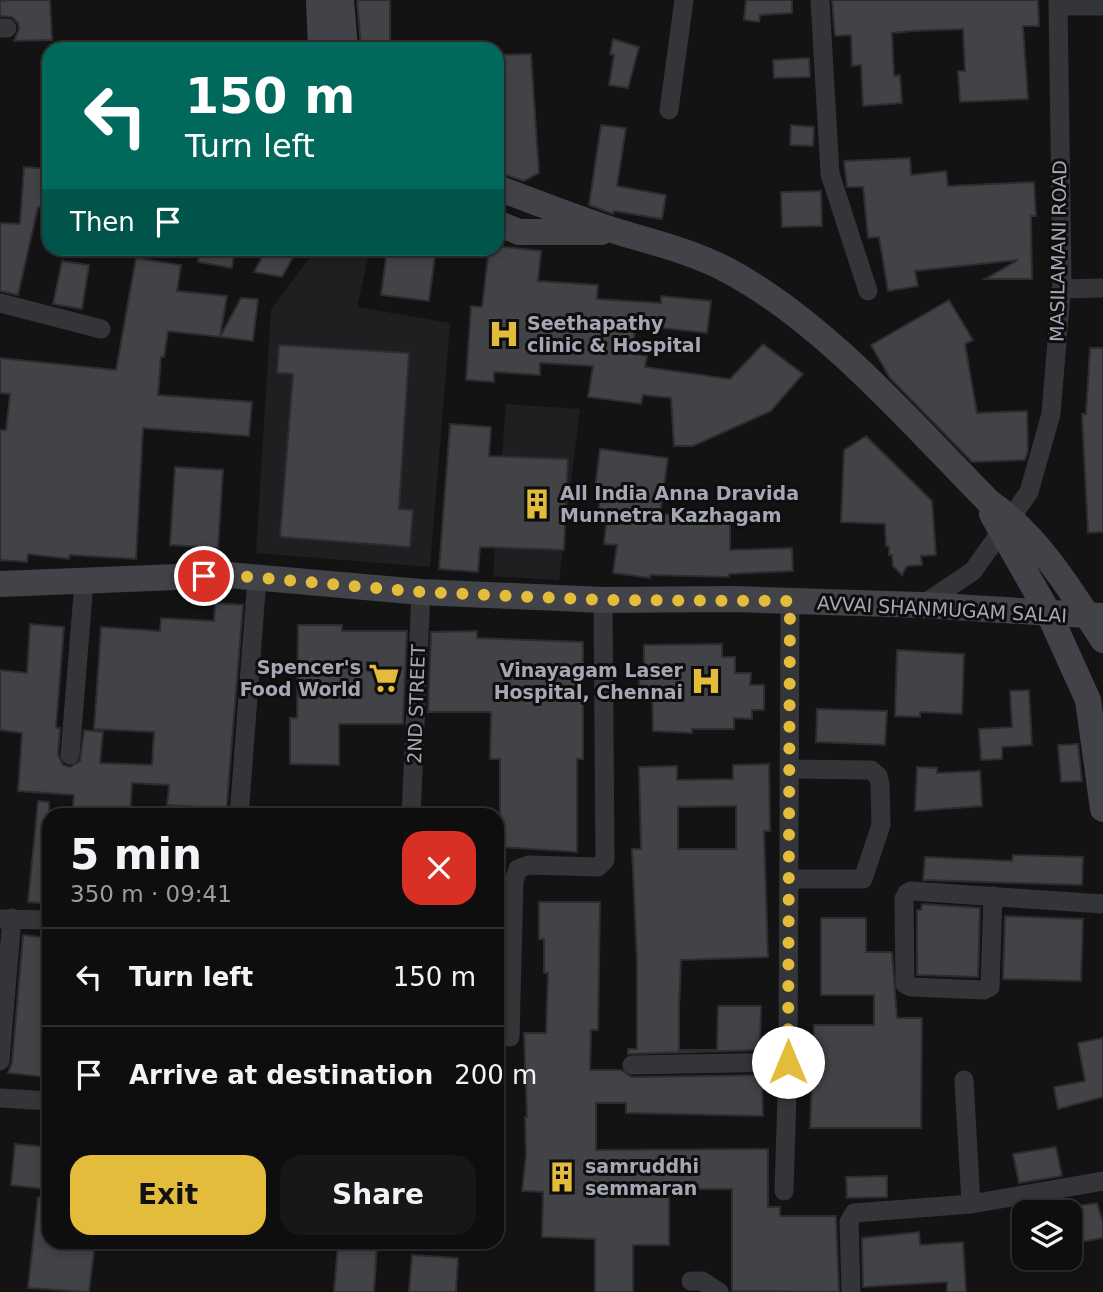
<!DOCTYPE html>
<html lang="en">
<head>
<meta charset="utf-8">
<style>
  body { margin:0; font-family:"DejaVu Sans",sans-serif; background:#171718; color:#f1f3f6; height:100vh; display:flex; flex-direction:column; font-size:26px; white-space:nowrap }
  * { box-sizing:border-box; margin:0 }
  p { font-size:23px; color:#9b9c9e }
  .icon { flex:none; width:38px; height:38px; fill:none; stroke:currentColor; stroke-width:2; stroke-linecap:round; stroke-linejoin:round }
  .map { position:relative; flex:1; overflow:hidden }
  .sheet { position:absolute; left:42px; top:808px; width:462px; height:441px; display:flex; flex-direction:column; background:#0e0e0f; border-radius:21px; box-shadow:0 4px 10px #0003,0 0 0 2px #2e2e2f }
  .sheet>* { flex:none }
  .hud { position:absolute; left:42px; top:42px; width:462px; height:214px; border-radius:21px; box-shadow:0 4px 10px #0003,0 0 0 2px #2e2e2f; background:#00695c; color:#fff; overflow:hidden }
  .tools { position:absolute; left:1012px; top:1200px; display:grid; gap:14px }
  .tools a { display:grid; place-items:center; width:70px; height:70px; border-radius:14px; background:#0e0e0f; box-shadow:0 4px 10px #0003,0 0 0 2px #2e2e2f; font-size:35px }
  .pin { position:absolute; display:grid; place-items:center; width:60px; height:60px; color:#fff; margin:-30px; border:4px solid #fff; border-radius:50%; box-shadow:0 2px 7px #0007 }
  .me { position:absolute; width:77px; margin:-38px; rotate:0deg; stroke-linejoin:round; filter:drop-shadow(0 0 5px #0008) }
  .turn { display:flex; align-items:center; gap:24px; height:147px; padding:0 28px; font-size:32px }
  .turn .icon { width:91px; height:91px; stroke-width:2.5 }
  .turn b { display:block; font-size:49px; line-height:60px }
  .then { display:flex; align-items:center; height:66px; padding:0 28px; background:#0003; gap:14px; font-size:26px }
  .round { display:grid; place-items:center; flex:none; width:74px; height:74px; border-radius:21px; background:#171718 }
  .head { display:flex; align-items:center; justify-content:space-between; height:119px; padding:0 28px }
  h1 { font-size:42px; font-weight:600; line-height:52px }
  .cta { display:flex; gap:14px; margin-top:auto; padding:14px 28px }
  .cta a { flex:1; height:80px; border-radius:21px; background:#e4bc3b; color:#111; font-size:28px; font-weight:600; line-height:80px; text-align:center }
  .cta a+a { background:#171718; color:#f1f3f6 }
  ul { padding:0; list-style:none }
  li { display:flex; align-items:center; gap:21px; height:98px; padding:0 28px; border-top:2px solid #2e2e2f }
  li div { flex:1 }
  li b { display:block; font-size:26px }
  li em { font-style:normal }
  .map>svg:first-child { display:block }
</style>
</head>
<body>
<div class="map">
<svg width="1103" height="1292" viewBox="0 0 1103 1292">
  <rect width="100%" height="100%" fill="#131314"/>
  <path fill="#1f1f21" d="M316 249H370L357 307 450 323 430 567 256 553 271 310Z
    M506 404 580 409 559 580 493 576Z"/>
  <path fill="#424347" stroke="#2d2d30" stroke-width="2" fill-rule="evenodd" d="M11 0H50L52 40 14 41 19 29 18 23 12 17 0 16V1Z
    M357 0H390V49H361Z
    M746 0H792V13L760 15 759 22 744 20Z
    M832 0H1038L1039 26H1023L1028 99 960 102 958 71H965L963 29 914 31 892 33 894 76 900 75 902 103 863 106 861 65 852 66 851 35 835 36Z
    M613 39 639 47 628 88 609 85 614 55 610 54Z
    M531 54 539 173 524 181 500 173 497 162V55Z
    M809 58 810 77 774 78 773 60Z
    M601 125 626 128 617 186 666 195 662 219 614 211 613 214 589 205Z
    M791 125 814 127 813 146 790 145Z
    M910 158 911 175 946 171 948 186 1034 182 1036 216H1031L1032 279H985L1018 260 915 271 918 286 888 291 879 237 868 238 863 187H847L844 161Z
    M24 167 49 169V208L38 207 18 295 0 291V223L20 224Z
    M821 191 822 226 782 227 781 192Z
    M497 246 541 251 538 281 598 285 597 299 661 303V296L711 301 707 333 635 325 633 354 647 356 645 367 730 379 763 344 803 374 771 411 693 446H674L671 398 643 395 641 404 588 397 593 366 540 363V375L494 372V382L466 380 471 306 482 307 489 248Z
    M200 248H235L232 268 198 262Z
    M267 248H285L295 254 282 277 254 272Z
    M387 250 435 256 429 301 381 295Z
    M136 258 181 265 177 291 227 296 220 337 168 331 164 357H161L158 395 252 402 249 436 143 428 136 559 70 555 69 559 28 554 27 562 0 560V430H6L10 394 0 393V358L116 370Z
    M62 261 89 265 82 309 53 304Z
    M241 298 258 299 253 341 220 337Z
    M949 300 973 340 965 344 977 413 1027 411 1028 450 1025 460 972 462 890 378 871 345Z
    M279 345 409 353 399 509 413 510 410 547 280 537 293 374 277 373Z
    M1090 348H1103V532L1088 533 1082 414H1086Z
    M450 424 491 427 489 456 568 459 564 550 480 547 478 572 439 569Z
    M866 436 932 501 936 555 921 556 922 565 907 566 902 575 893 566 892 555H889V546H886L885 524 841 522 844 450Z
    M600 449 668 458 660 514 730 515V550L792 548 793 571 729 574V577L650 575V578L613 573 617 545 604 544 607 517 598 516 601 488 595 487Z
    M175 467 223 470 218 548 170 545Z
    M215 603 243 605 226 816H199L200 807 167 805 169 785 132 783 130 816H72L74 795 18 791 22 733 0 730V670L27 673 30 624 64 627 56 728H60L58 755 63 765 70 767 80 761 84 730 103 732 100 763 152 765 154 732 94 729 101 627 160 631 161 618 214 621Z
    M298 625H342V631H407L403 724H339V765L290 764V718H297Z
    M477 631V638L583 642V759H577V852L500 847V759H490L491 712H428L431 632Z
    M722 644V657H735V673H751L750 685H764V710H752V719L734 718V729H692V733L653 731 652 687H639V669H644V645Z
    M897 650 964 654 962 714 920 712V717L895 716Z
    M1029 690 1032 745 1002 747V759L981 760 979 729 1012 727 1010 691Z
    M817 709 887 711 885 745 816 742Z
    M1078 744 1082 781 1061 782 1058 745Z
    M769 764 770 831H764L768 957 681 960 679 1008V1050H717L718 1006H761L760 1050 628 1054V1049H637V962L632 849H641L639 767 677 766V780L733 779V765ZM736 806V849H678V807Z
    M917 767 937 768V773L980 771 982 806 915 811Z
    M38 801 49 802V904L28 902Z
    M1013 855 1083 857 1082 885 923 880 925 857 1012 861Z
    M539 902H600L598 1030H591L590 1070H621L632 1077 762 1075 763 1116 626 1113V1103H596V1150L768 1149V1207H780V1216H836L839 1292 732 1291V1189H669V1245H633V1292H595V1239L542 1237 543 1192 522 1191 526 1155 525 1117H527L524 1033H546L548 973H544V939H539Z
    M922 904 980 908 978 977 917 975V910H921Z
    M1005 916 1083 919 1081 981 1003 979Z
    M821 918H866V952H892L897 1018H922L921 1128H810L814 1025H874V995H821Z
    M23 935 49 938V1035L45 1077 8 1073 12 1062Z
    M1103 1038V1097L1058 1109 1054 1087 1085 1081 1078 1043Z
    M15 1144 48 1147 44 1189 11 1185Z
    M1056 1147 1062 1176 1019 1183 1013 1154Z
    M887 1176V1197L847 1198 846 1177Z
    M38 1197 49 1198V1242H95L89 1292 28 1288Z
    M1097 1203 1103 1222V1238L1069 1244V1207Z
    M919 1232 920 1245 963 1242 966 1292H947V1282L863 1287 862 1238Z
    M338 1243 377 1246 374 1292H334Z
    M412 1255 458 1258 456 1292H409Z"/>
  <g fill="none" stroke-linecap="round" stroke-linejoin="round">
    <path stroke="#343539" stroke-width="19" d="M820 0 830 174 868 291
      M1058 6H1103
      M0 28H7
      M669 110 684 0
      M1061 289 1103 288
      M0 303 101 329
      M922 605 973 571 1029 492 1051 414 1062 281 1058 0
      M70 755 84 582
      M789 769 871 770 878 776 880 784 881 825 863 879H790
      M239 816 257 578
      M411 816 421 592
      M993 896 990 987 984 990 911 987 905 984 904 899 907 893 911 891 1103 904
      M1 919 49 920
      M510 1037 514 881 518 869 529 865 598 867 605 860 603 600
      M0 1061 12 918
      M632 1065 788 1062
      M964 1080 971 1204
      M0 1098 49 1101
      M784 1191 788 1062 790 601
      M691 1281H702L719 1292
      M851 1292 849 1222 854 1213 971 1204 1103 1181"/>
    <path stroke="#424349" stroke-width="26" d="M319 0 321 49
      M341 0 345 49
      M497 188C539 203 580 220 622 233 657 243 695 253 727 270 825 322 912 424 989 502 1037 534 1072 592 1103 640
      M497 223 519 232H601
      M992 514 1049 614 1088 700 1103 809
      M0 584 228 575 421 592 603 600 734 599 921 605 1103 616"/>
  </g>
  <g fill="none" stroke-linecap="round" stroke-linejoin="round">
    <path stroke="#e4bc3b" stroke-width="12" stroke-dasharray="0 21.6" d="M204 576 228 575 421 592 603 600 790 601 788 1062"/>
  </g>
  <defs>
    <g id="hospital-bare" transform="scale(2.415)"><path d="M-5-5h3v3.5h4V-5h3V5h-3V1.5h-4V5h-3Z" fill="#e4bc3b" stroke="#0e0e0f" stroke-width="2.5" paint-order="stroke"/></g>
    <g id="building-bare" transform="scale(2.415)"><path d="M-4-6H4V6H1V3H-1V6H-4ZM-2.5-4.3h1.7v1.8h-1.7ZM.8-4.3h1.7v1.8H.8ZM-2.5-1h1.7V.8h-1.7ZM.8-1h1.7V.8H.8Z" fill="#e4bc3b" stroke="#0e0e0f" stroke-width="2.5" paint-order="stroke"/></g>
    <g id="supermarket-bare" transform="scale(2.415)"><path d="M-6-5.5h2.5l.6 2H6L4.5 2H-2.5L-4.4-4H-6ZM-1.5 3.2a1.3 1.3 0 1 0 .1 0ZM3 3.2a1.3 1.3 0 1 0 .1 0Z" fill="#e4bc3b" stroke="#0e0e0f" stroke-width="2.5" paint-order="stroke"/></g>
  </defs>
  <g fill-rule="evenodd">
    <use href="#hospital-bare" x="504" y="334"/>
    <use href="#building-bare" x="537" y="504"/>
    <use href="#supermarket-bare" x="384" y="678"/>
    <use href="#hospital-bare" x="706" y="681"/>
    <use href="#building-bare" x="562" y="1177"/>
  </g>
  <g text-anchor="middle" stroke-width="6" stroke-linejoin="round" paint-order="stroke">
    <g font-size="19" fill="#a5a8b4" stroke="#0e0e0f">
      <text transform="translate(1058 251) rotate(-89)" y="7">MASILAMANI ROAD</text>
      <text transform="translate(942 609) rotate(3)" y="7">AVVAI SHANMUGAM SALAI</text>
      <text transform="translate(416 704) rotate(-88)" y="7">2ND STREET</text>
    </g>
    <g font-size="19" font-weight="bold" fill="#a5a8b4" stroke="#0e0e0f" text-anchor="start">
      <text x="527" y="330">Seethapathy<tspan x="527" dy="22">clinic &amp; Hospital</tspan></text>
      <text x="560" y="500">All India Anna Dravida<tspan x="560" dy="22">Munnetra Kazhagam</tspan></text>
      <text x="361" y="674" text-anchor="end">Spencer's<tspan x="361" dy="22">Food World</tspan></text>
      <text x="683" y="677" text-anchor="end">Vinayagam Laser<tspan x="683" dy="22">Hospital, Chennai</tspan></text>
      <text x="585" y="1173">samruddhi<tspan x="585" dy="22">semmaran</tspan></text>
    </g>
  </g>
</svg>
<div class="tools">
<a><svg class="icon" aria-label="layers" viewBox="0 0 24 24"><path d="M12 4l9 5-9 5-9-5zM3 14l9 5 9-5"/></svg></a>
</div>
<div class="pin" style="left:204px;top:576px;background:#d93025"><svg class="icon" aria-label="arrive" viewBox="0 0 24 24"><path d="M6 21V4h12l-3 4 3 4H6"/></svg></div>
<svg class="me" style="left:788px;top:1062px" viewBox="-20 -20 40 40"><circle r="19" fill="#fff"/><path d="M0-13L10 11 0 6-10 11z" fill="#e4bc3b"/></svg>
<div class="hud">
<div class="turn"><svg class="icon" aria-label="left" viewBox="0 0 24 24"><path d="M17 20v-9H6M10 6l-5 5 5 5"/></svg><div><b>150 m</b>Turn left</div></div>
<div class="then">Then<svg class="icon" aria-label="arrive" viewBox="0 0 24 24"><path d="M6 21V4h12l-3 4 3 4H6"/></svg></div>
</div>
<section class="sheet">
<div class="head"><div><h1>5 min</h1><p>350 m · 09:41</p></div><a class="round" style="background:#d93025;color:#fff"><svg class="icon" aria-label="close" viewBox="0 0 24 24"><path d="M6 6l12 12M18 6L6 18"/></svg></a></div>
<ul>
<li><svg class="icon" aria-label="left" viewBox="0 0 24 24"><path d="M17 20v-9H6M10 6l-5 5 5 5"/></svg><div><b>Turn left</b></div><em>150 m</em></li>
<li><svg class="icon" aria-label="arrive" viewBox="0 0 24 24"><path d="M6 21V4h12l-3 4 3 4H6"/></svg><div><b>Arrive at destination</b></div><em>200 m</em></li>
</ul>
<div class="cta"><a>Exit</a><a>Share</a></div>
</section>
</div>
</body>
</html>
